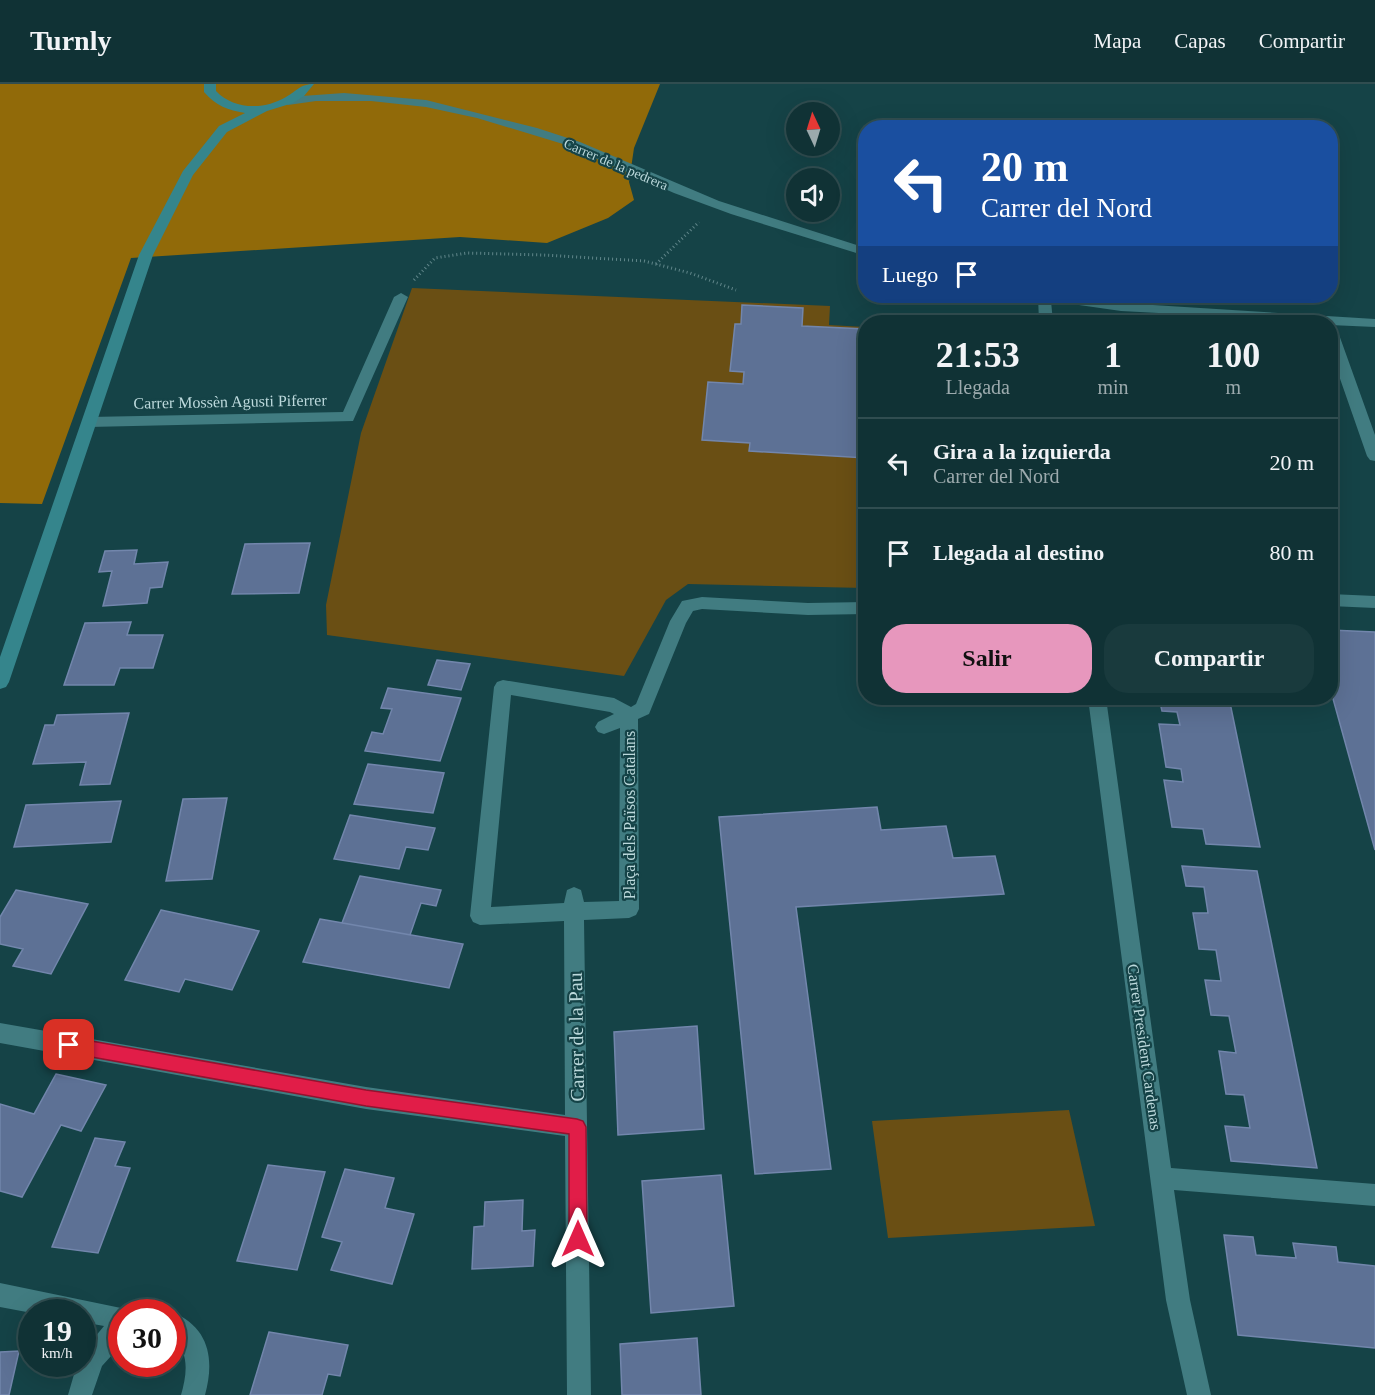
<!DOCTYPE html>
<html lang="es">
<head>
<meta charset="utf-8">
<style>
  body { margin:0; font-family:Georgia,serif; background:#193a3d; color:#f1f3f6; height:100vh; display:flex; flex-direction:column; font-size:22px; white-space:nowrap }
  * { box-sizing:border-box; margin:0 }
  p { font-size:20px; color:#9caaad }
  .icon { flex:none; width:33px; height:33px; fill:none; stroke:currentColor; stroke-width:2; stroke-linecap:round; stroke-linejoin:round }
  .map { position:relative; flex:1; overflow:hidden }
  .drawer { position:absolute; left:858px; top:231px; width:480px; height:390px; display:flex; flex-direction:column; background:#103235; border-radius:24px; box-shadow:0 6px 24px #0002,0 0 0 2px #304d50 }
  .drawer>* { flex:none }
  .guide { position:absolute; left:858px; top:36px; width:480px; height:183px; border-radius:24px; box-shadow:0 6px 24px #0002,0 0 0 2px #304d50; background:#1a4fa0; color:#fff; overflow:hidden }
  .needle { width:39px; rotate:356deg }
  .tools { position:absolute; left:786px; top:18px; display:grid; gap:12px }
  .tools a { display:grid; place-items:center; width:54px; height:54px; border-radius:50%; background:#103235; box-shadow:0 6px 24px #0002,0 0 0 2px #304d50; font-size:30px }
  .speed { position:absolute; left:18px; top:1215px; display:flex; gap:12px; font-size:30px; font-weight:700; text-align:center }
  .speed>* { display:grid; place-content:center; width:78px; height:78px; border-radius:50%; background:#103235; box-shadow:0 6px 24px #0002,0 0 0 2px #304d50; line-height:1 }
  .speed small { font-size:15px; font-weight:400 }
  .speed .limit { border:9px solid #d22; background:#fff; color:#111 }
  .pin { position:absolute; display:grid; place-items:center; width:51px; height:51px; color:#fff; margin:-26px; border-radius:12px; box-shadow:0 3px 9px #0006 }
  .me { position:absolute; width:66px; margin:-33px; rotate:0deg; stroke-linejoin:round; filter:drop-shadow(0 0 4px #0008) }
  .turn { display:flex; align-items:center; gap:21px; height:126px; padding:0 24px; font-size:27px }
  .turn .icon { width:78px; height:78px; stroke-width:2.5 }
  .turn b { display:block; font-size:42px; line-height:51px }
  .then { display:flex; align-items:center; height:57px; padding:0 24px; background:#0003; gap:12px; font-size:22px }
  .eta { display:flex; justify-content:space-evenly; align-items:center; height:102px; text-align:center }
  .eta b { font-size:36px; font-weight:600; line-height:42px }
  .button { display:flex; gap:12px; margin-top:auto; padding:12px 24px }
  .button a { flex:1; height:69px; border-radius:24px; background:#e797bd; color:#111; font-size:24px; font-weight:600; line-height:69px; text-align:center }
  .button a+a { background:#193a3d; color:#f1f3f6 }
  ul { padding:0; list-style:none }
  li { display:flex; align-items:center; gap:18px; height:90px; padding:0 24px; border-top:2px solid #304d50 }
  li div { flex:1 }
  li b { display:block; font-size:22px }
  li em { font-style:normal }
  header { display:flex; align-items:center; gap:36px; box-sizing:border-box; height:84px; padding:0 30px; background:#103235; border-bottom:2px solid #304d50 }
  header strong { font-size:28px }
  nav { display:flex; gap:33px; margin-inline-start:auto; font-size:21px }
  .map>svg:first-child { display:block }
</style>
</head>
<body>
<header>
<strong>Turnly</strong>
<nav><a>Mapa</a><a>Capas</a><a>Compartir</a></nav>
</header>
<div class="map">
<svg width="1375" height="1311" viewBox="0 0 1375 1311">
  <rect width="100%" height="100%" fill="#154347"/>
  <path fill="#6a4f14" d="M412 204 830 222 829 241 865 243V504L688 500 666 516 624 592 327 551 326 521 361 349Z
    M1069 1026 1095 1142 888 1154 872 1037Z"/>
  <path fill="#916a09" d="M0 0H660L634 64 629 98 634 116 608 134 547 159 460 153 131 174 42 420 0 419Z"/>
  <path fill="#5d7195" stroke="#7286ac" stroke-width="1.5" d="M742 221 803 224 802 242 866 245V374L749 367 750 359 702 356 708 298 743 300 744 288 730 287 735 240H741Z
    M310 459 299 509 232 510 245 460Z
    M137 466 134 480 168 478 162 503 150 504 147 519 103 522 112 487 99 488 105 467Z
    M131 538 127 551H163L153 584H120L114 601H64L85 539Z
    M1330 546 1375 548V766L1330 604Z
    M437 576 470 580 461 606 428 601Z
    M388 604 461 614 440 677 365 667 372 648 383 650 392 625 381 624Z
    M1159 614H1229L1260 763 1206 760 1203 745 1172 743 1164 696 1183 698 1181 685 1166 683 1159 640 1180 641 1177 628 1162 627Z
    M129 629 110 700 80 701 86 678 33 680 45 641H54L57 631Z
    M368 680 444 689 433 729 354 720Z
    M227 714 212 795 166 797 183 715Z
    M121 717 111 758 14 763 26 721Z
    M877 723 881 746 946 742 953 774 995 772 1004 810 796 823 831 1085 755 1090 719 733Z
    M350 731 435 744 428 766 406 763 399 785 334 775Z
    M1182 782 1257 787 1317 1084 1231 1077 1225 1042 1250 1044 1244 1011 1226 1010 1219 967 1236 969 1229 932 1211 931 1205 896 1221 897 1216 866 1199 865 1193 829H1208L1204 803 1186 802Z
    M360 792 441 806 436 822 421 819 410 851 342 839Z
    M16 806 88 820 51 890 13 882 23 865 0 860V833Z
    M161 826 259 847 232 906 185 895 179 908 125 896Z
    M320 835 463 860 449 904 303 878Z
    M697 942 704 1045 618 1051 614 948Z
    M56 990 106 1001 81 1047 61 1041 22 1113 0 1107V1020L34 1030Z
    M95 1054 125 1058 115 1082 130 1084 98 1169 52 1163Z
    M268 1081 325 1088 297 1186 237 1177Z
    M345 1085 394 1094 385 1124 414 1130 392 1200 331 1186 342 1158 322 1153Z
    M721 1091 734 1222 651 1229 642 1097Z
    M523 1116 522 1147 535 1146 533 1182 472 1185 474 1143 484 1142 485 1118Z
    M1224 1151 1253 1153 1256 1171 1296 1174 1293 1159 1336 1163 1338 1178 1375 1182V1264L1238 1251Z
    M269 1248 348 1261 340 1292 328 1290 322 1311H250Z
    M697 1254 701 1311H622L620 1260Z
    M19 1267 9 1311H0V1268Z"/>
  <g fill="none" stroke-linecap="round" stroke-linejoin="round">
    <path stroke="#60868a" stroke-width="3" stroke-dasharray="1 3" stroke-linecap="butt" d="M656 180 699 138
      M414 196 435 174 467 169 543 171 644 177 690 189 736 206"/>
    <path fill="#417c81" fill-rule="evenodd" d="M344 9 426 16 537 44 580 58 719 117 866 164V172L731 130 674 109 563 60 477 34 426 23 371 17H316L288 21 282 17 288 13Z
      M401 209 408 213 353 337 89 343 82 338 89 333 343 328 394 213Z
      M1038 212H1073L1121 219 1375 235V243L1330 241V238L1121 227 1051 217 1053 238H1039Z
      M1330 241 1337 245 1375 351V377L1370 376 1367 372 1330 266Z
      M1330 510 1375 512V524L1330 522Z
      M702 513 808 519 866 518V530L808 531 702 525 693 527 686 539 649 630 638 635 639 825 636 831 629 834 584 836 591 1311H567L565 1052 366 1025 0 959V939L366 1003 565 1031 564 837 480 841 473 838 470 832 494 603 497 598 503 596 614 614 631 623 636 620 670 537 682 517ZM511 611 610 628 614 630 598 638 595 643 598 648 604 650 620 644 619 817 584 818 581 806 574 803 567 806 564 819 491 823Z
      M1088 614H1106L1171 1084 1375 1100V1122L1174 1106 1190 1216 1211 1311H1187L1166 1216Z
      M0 1199 121 1224 123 1228H122V1260L102 1282 92 1311H68L77 1280H82L85 1265 104 1242 82 1238V1228L32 1229 0 1223Z
      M171 1228H172C209 1243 215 1275 205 1311H181C187 1290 190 1268 172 1253Z"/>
    <path fill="#35858c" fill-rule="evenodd" d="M204 0H216V7C234 26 264 26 286 13 297 7 300 0 314 0L304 12 293 19 267 27 227 48 193 91 153 171 9 598 6 603 0 605V573L139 171 183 87 219 42 245 29C228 26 216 22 204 8Z"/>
  </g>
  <path fill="#e11d48" stroke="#92132f" stroke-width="1.5" d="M69 953 366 1006 577 1035 583 1037 586 1043 587 1155 584 1161 578 1163 572 1161 569 1155V1050L366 1022 69 969 63 966 61 961 63 956Z"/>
  <g text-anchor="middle" stroke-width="4.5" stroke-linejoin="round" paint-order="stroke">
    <g font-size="14" fill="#bcd9dc" stroke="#154347">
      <text transform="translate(616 80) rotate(23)" y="5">Carrer de la pedrera</text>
    </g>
    <g font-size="16" fill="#bcd9dc" stroke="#154347">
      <text transform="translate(230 317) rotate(-1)" y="6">Carrer Mossèn Agusti Piferrer</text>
      <text transform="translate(629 731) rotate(-90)" y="6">Plaça dels Països Catalans</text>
      <text transform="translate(1145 963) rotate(82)" y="6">Carrer President Cardenas</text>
    </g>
    <g font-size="20" fill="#bcd9dc" stroke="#154347">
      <text transform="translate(576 953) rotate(-91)" y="7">Carrer de la Pau</text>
    </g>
  </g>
</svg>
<div class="tools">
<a><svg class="needle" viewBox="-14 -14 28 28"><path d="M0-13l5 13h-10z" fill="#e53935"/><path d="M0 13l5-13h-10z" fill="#9caaad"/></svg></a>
<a><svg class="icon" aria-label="sound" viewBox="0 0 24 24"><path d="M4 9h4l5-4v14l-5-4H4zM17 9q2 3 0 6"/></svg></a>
</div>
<div class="speed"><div>19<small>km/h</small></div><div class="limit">30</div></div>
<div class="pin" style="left:69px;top:961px;background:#d93025"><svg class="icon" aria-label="arrive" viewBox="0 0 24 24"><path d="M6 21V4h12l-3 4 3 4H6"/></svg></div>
<svg class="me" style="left:578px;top:1155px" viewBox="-20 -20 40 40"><path d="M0-17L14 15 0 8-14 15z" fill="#e11d48" stroke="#fff" stroke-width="4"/></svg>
<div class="guide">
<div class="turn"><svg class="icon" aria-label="left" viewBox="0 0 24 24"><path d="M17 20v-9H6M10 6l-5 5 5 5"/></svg><div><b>20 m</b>Carrer del Nord</div></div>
<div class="then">Luego<svg class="icon" aria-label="arrive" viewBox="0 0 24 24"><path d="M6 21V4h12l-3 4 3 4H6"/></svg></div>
</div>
<section class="drawer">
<div class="eta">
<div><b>21:53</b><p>Llegada</p></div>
<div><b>1</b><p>min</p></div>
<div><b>100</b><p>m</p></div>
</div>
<ul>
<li><svg class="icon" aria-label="left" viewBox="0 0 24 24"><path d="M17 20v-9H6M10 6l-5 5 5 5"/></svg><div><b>Gira a la izquierda</b><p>Carrer del Nord</p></div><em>20 m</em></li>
<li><svg class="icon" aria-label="arrive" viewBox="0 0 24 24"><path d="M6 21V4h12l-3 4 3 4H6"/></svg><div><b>Llegada al destino</b></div><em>80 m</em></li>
</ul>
<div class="button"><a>Salir</a><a>Compartir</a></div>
</section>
</div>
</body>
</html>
